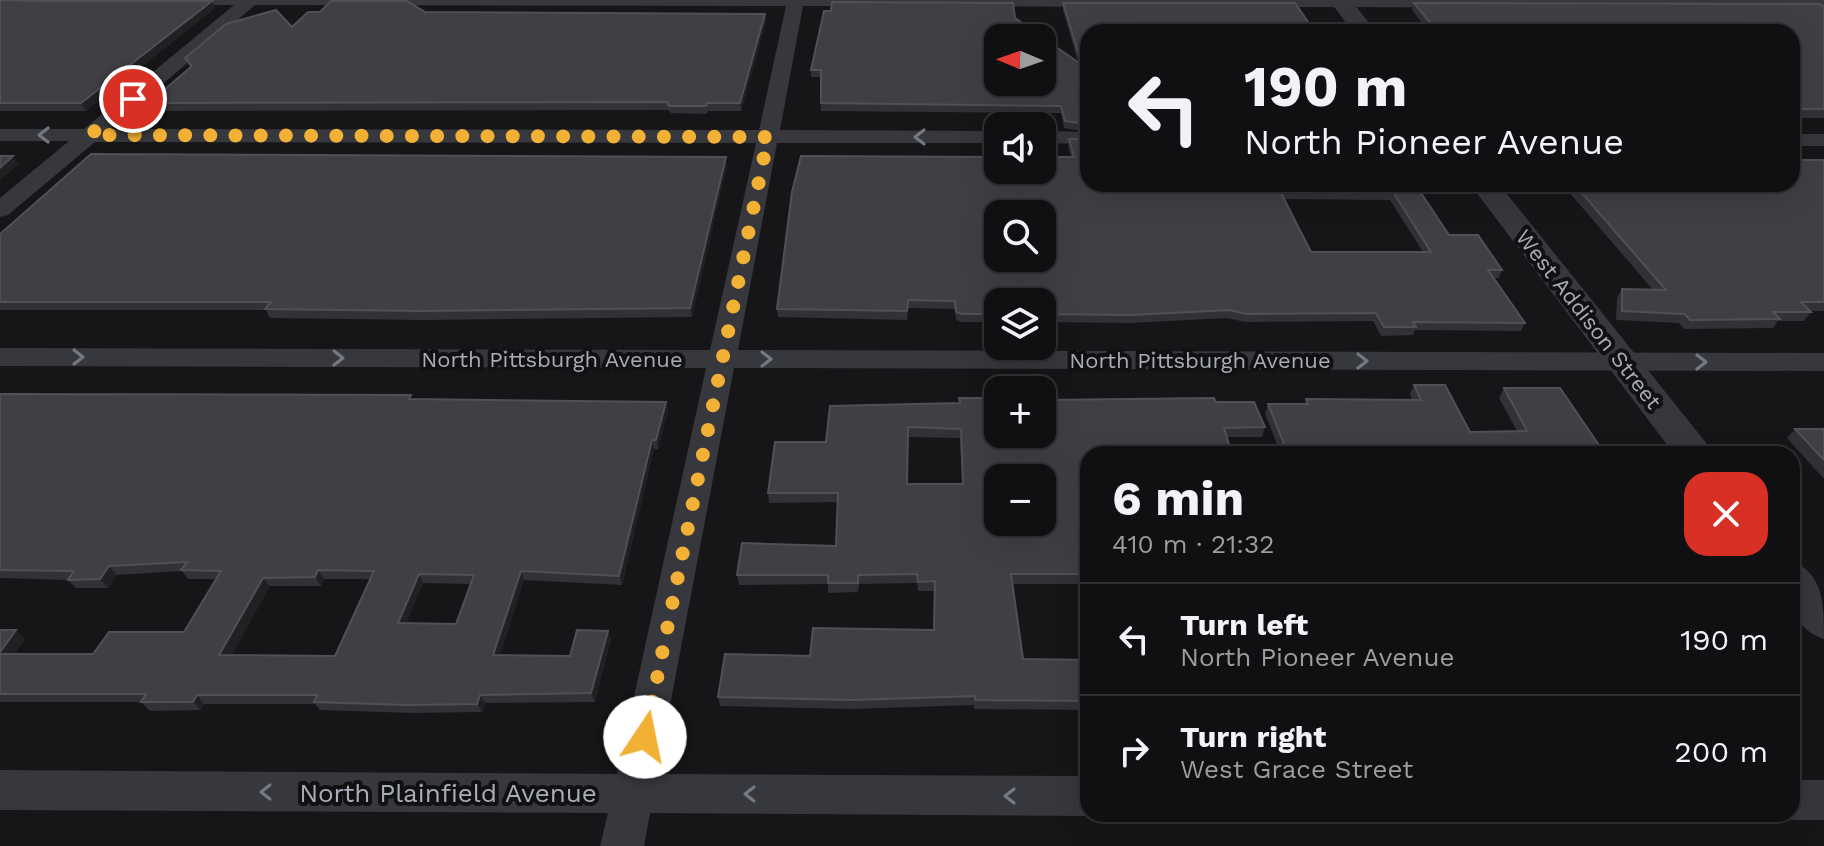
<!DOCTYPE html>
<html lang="en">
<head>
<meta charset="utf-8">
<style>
  body { margin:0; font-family:"Work Sans",sans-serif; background:#1e1e20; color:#f1f3f6; height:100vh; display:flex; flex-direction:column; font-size:30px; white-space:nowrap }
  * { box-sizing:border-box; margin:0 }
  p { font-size:26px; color:#9c9d9f }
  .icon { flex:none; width:44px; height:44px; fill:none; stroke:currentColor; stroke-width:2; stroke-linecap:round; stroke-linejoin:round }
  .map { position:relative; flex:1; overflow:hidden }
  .sheet { position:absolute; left:1080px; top:446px; width:720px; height:376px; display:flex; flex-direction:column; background:#101012; border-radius:24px; box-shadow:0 8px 32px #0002,0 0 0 2px #303032 }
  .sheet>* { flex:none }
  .guide { position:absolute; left:1080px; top:24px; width:720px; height:168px; border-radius:24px; box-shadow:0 8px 32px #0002,0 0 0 2px #303032; background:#101012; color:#f1f3f6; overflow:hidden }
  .needle { width:52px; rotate:272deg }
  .fabs { position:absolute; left:984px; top:24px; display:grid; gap:16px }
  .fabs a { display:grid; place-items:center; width:72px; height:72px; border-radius:16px; background:#101012; box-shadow:0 8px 32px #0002,0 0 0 2px #303032; font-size:40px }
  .pin { position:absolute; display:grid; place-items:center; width:68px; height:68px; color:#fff; margin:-34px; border:4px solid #fff; border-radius:50%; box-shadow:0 2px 8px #0007 }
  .me { position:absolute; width:88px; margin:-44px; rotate:11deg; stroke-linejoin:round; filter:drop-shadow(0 0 6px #0008) }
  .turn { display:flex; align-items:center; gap:28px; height:168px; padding:0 32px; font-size:36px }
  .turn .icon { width:104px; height:104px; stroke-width:2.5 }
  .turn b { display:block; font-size:56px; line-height:68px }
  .round { display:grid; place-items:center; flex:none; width:84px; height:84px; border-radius:24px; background:#1e1e20 }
  .headline { display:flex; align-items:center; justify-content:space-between; height:136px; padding:0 32px }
  h1 { font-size:48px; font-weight:700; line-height:60px }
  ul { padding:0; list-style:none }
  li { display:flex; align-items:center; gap:24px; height:112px; padding:0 32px; border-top:2px solid #303032 }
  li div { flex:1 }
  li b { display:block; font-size:30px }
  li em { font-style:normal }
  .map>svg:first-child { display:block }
</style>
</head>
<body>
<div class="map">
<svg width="1824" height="846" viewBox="0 0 1824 846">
  <rect width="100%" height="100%" fill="#161618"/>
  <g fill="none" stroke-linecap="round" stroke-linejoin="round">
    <path fill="#37383d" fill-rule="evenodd" d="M37 0H1824V8L803 6 780 130 998 131V143H777L738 350 1824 353V371L734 368 657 774 1088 776V814H1093L1088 816 650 813 644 846H600L608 813 0 810V770L617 774 706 368 0 366V348L710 350 756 143 95 142 8 215 0 217V198L69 141H0V129H84L234 5H45ZM255 5 786 6 759 130 110 129Z
      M1042 131 1088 132V144L1042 143Z
      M1792 134H1824V146H1792Z
      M1792 780H1824V820H1792L1777 814H1792Z"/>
    <path fill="#37383d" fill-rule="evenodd" d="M1329 0H1351L1376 32H1353Z
      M1470 184H1499L1715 454H1674Z
      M1792 561C1824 574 1824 605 1824 639 1787 626 1792 595 1792 561Z"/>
  </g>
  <path fill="#323236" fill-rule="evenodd" d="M0 0 41 1 215 8 86 111H0Z
    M1063 3 1088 32V132L1064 128 1061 113 821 111V77H811V70L1015 18 1078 62 1063 10Z
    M1414 3 1824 6V118H1792V32H1429L1412 10Z
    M425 12 765 14 766 21 741 111H708L707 114 671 113 668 110 154 111 149 103 190 68 185 58 292 27Z
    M1069 139 1088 184H1416L1449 235 1502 270 1499 278H1494L1525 323 1521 331 1415 330 1413 335 1381 336 1373 321 1245 322 1227 318 1130 323 1042 322V302H998V322H962L956 320 955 309 908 308 907 320 778 317 777 309 1071 157 1068 147ZM1284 199 1390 200 1423 252H1311Z
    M1824 160V311H1810L1811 312 1804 321H1778L1773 328 1684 329 1679 323 1616 320 1617 298 1622 289 1653 290 1562 184H1792Z
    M727 165 692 317 424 320 270 318 266 310H0V234Z
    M1414 385 1470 432 1517 431 1499 398 1504 388 1605 454H1281L1265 414 1268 404H1305L1306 399 1412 400 1410 394Z
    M0 394 666 402 668 411 658 449H654L622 585 524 580 500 655 570 656 611 639 595 702 485 703 482 712 412 713 320 710 315 704H204L201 710 150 711 141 702H0V630L25 639 14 654H93L184 632 216 579H188L182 571 117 575 108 588H76L68 580 0 578ZM324 579H370L335 656 231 655 270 586H321ZM423 583 471 584 456 624H406Z
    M1046 400 1216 402 1265 427 1262 437H1227L1088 454V584H1012L1023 659 1088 660V710L974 709V705L852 709 720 706 718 697 810 656 933 630 934 591H918L917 583 859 584 858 592 828 593V584L739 585 737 575 836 546 838 502 769 503 768 493 826 442 997 404H1045ZM909 437 960 438 962 484H907Z
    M1795 429H1824V479L1787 438Z"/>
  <path fill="#212124" d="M212 1 215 8 86 111 81 103Z
    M765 14 766 21 741 111 740 103Z
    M13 156 19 164 0 180V168Z
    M726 157 727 165 692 317 690 308Z
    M666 402 668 411 658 449 656 440Z
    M652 440 654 449 622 585 619 576Z
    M109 566 117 575 108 588 100 579Z
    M318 570 324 579 321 586 315 577Z
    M521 571 524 580 497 664 493 655Z
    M419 574 423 583 403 632 398 623Z
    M263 578 270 586 227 664 219 655Z
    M16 630 25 639 8 663 0 656V652Z
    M608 631 611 639 595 702 591 693Z
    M197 695 204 704 201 710 193 702Z
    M480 695 485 703 482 712 477 704Z"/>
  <path fill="#3f3f44" stroke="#4f5156" stroke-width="2" fill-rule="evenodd" d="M0 0 41 1H212L81 103H0Z
    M331 1H407L425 12 765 14 740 103H707L706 106H669L667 102 149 103 192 66 185 58 226 24 276 10 292 27 308 12H320Z
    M832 2 1013 3 1015 18 1082 65 1063 3H1295L1315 32H1088V124L1065 121 1061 106 821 103V70H811L824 11H831ZM998 38H1042V82H998Z
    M1414 3 1819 4 1824 6V109H1792V32H1438Z
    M1069 139H1088V184H1415L1449 235H1478L1502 270H1488L1525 323 1413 322 1416 327H1384L1376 313 1247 314 1229 310 1131 315 1042 314V302H998V314H962L956 312 955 301 908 300 907 311 777 309 792 192 801 156 998 157V170H1042V157H1074ZM1280 191 1393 192 1431 252H1311ZM998 214H1042V258H998Z
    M91 154 726 157 690 308 420 311 265 309 271 302H0V234Z
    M0 156H13L0 168Z
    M1792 160H1824V302H1801L1811 312H1773L1780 319 1690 320 1685 314 1622 311V289L1666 290 1574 184H1792Z
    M1414 385H1445L1470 432 1527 431 1504 388H1560L1605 454H1288L1268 404H1308L1306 399 1421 400Z
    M0 394 411 395 409 399 666 402 656 440H652L619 576 521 571 493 655 570 656 577 630 608 631 591 693 480 695 477 704 407 705 314 702 317 695H197L193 702H141L146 694H0V654H93L109 632H184L221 571 181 570 187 562 109 566 100 579 68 580 74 571 0 570ZM318 570 374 571 335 656 219 655 263 578 315 577ZM419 574 474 575 456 624 398 623Z
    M959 398H996L997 404H998V434H1042V404H1046V400L1214 398 1216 402H1254L1265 427 1224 428 1232 454H1088V574H1011L1023 659 1088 660V701L975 700V696L852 700 718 697 725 654 810 656 813 628 934 630 935 581 918 582 917 574 858 575V583H828V575H737L742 543 836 546 838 493H768L775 442H826L830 406 960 403ZM908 427 961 429 963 484H907ZM998 478H1042V522H998Z
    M1795 429H1824V460Z
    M0 630H16L0 652Z"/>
  <defs><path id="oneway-chevron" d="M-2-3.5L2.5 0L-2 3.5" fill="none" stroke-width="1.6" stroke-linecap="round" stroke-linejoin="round" transform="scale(2)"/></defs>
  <g stroke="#757881">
    <use href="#oneway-chevron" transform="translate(44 135) rotate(-180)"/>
    <use href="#oneway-chevron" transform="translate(920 137) rotate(-180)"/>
    <use href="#oneway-chevron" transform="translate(78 357)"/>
    <use href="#oneway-chevron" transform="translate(338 358)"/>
    <use href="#oneway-chevron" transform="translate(766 359)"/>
    <use href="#oneway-chevron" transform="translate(1362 361)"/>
    <use href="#oneway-chevron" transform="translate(1701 362)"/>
    <use href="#oneway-chevron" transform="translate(266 792) rotate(-180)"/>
    <use href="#oneway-chevron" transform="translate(750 794) rotate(-180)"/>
    <use href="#oneway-chevron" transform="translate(1010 796) rotate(-180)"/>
  </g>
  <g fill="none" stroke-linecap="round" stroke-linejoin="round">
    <path stroke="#f2b134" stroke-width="14" stroke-dasharray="0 25.2" d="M133 99 90 135 768 137 645 737"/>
  </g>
  <g text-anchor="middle" stroke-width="8" stroke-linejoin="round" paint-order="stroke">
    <g font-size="22" fill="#a8adb8" stroke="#111113">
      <text transform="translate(1589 319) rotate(52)" y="8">West Addison Street</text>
      <text x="552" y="367">North Pittsburgh Avenue</text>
      <text x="1200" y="368">North Pittsburgh Avenue</text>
    </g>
    <g font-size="26" fill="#a8adb8" stroke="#111113">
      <text x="448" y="802">North Plainfield Avenue</text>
    </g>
  </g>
</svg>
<div class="fabs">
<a><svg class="needle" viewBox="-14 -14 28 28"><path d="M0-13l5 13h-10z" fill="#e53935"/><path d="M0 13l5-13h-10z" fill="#9c9d9f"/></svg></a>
<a><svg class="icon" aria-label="sound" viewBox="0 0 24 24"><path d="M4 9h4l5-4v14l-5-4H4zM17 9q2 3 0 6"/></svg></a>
<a><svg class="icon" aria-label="search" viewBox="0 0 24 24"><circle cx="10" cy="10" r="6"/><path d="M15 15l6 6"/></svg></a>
<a><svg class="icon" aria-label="layers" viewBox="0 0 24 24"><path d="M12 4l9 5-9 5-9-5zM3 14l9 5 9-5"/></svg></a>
<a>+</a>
<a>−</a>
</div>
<div class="pin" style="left:133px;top:99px;background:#d93025"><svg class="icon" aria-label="arrive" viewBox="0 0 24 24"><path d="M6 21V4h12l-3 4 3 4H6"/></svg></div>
<svg class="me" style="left:645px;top:737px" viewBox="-20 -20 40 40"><circle r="19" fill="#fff"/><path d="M0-13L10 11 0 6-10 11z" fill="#f2b134"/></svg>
<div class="guide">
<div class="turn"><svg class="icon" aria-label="left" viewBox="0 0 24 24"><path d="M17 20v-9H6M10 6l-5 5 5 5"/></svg><div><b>190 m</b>North Pioneer Avenue</div></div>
</div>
<section class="sheet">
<div class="headline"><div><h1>6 min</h1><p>410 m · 21:32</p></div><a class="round" style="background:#d93025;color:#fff"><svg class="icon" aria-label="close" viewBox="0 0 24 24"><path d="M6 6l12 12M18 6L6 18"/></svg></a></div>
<ul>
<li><svg class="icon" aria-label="left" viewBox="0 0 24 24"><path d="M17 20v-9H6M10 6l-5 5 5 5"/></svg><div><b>Turn left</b><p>North Pioneer Avenue</p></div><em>190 m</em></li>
<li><svg class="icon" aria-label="right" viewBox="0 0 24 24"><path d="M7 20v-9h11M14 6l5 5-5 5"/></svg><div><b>Turn right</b><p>West Grace Street</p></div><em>200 m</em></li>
</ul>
</section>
</div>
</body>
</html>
